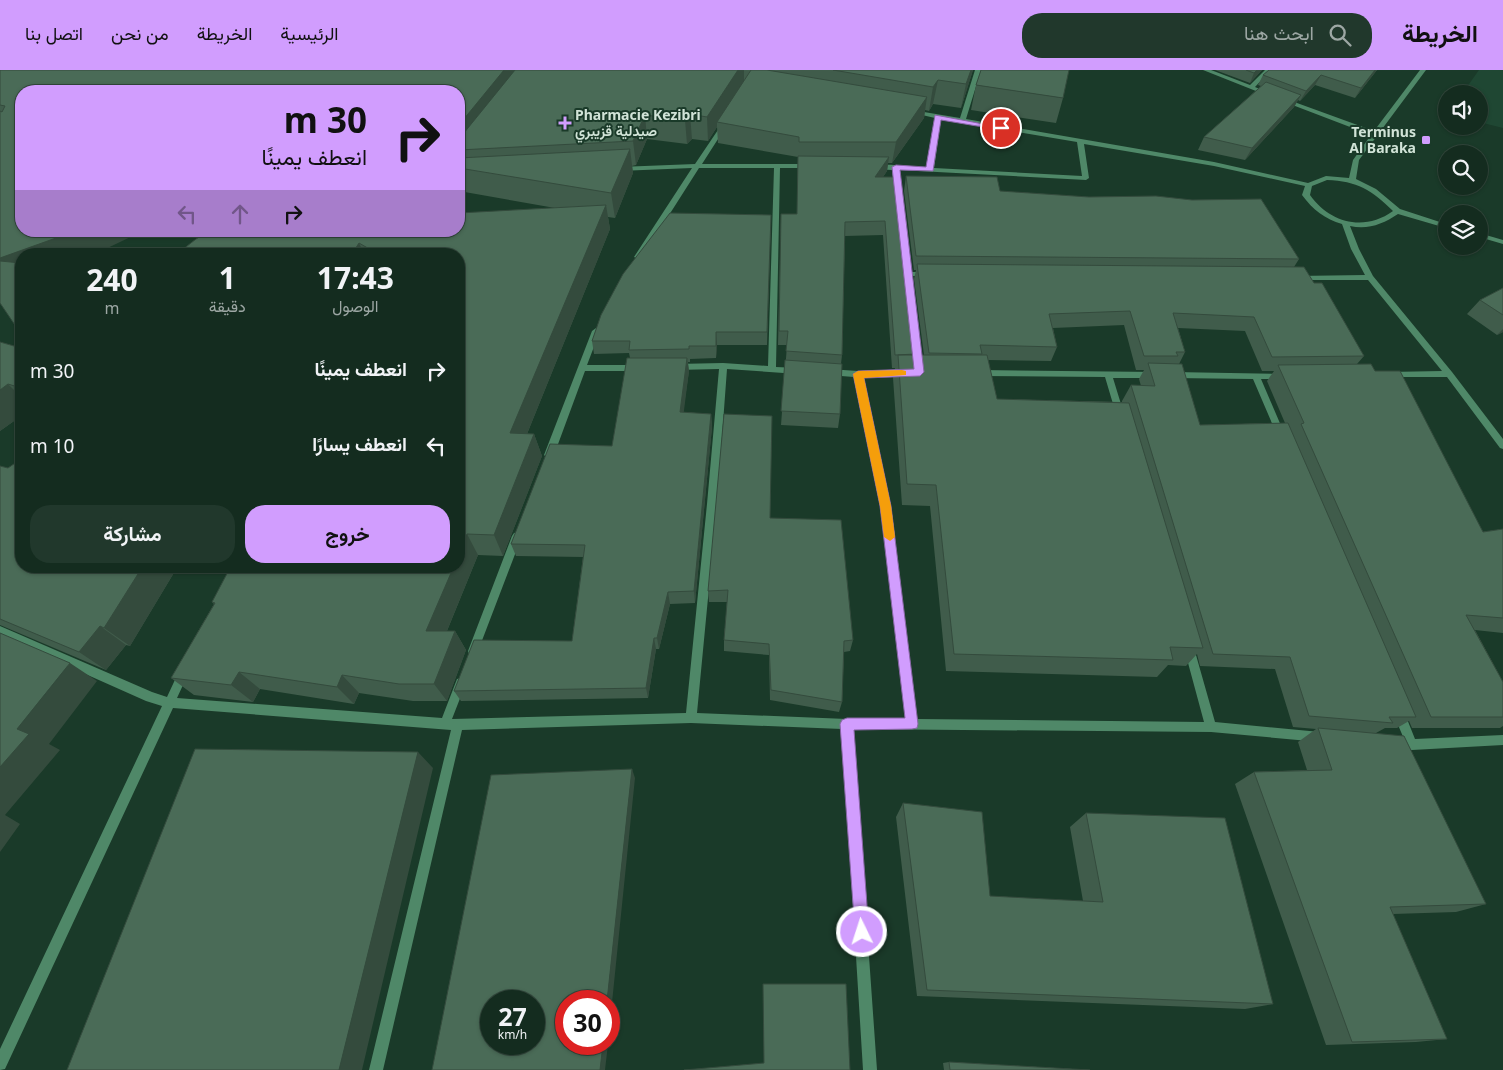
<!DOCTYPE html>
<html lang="ar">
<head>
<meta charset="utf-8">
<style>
  body { margin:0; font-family:"Noto Sans",Vazirmatn,sans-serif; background:#21382c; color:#f1f3f6; direction:rtl; height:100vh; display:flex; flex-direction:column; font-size:19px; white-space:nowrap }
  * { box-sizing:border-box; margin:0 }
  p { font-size:16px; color:#9da7a4 }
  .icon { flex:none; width:28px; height:28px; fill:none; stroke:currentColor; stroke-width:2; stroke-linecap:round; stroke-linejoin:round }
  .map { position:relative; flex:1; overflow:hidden; direction:ltr }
  .drawer { position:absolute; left:15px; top:178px; width:450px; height:325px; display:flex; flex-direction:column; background:#142c1f; border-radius:20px; box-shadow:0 1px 4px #0004,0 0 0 1px #33483d; direction:rtl }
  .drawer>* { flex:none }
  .banner { position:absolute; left:15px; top:15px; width:450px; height:152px; border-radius:20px; box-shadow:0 1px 4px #0004,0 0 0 1px #33483d; direction:rtl; background:#d19dfe; color:#111; overflow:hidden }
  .controls { position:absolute; left:1438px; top:15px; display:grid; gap:10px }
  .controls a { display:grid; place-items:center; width:50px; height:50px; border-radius:50%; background:#142c1f; box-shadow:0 1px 4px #0004,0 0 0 1px #33483d; font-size:25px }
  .speed { position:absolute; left:480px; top:920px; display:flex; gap:10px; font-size:25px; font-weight:700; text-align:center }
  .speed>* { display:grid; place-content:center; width:65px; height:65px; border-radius:50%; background:#142c1f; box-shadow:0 1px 4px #0004,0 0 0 1px #33483d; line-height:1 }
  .speed small { font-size:12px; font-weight:400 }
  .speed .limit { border:8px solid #d22; background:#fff; color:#111 }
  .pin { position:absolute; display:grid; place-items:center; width:42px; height:42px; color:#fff; margin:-21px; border:2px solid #fff; border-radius:50%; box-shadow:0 1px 5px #0007 }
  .me { position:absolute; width:55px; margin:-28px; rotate:356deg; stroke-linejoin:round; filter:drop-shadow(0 0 4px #0008) }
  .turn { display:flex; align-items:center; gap:18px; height:105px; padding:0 15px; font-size:22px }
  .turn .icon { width:65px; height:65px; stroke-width:2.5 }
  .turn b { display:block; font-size:35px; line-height:42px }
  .lanes { display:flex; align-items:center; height:48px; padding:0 15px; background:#0003; justify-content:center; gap:25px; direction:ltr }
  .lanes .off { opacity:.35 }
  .eta { display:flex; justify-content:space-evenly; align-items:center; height:85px; text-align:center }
  .eta b { font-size:30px; font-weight:700; line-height:35px }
  .primary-button { display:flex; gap:10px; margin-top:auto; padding:10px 15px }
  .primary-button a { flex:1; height:58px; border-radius:20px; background:#d19dfe; color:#111; font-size:20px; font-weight:700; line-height:58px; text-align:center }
  .primary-button a+a { background:#21382c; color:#f1f3f6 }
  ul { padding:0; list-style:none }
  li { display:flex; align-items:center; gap:15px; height:75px; padding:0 15px }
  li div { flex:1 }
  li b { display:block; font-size:19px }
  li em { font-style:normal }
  header { display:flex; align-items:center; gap:30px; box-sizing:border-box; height:70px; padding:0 25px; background:#d19dfe; color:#111 }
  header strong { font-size:24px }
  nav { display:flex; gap:28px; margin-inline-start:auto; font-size:18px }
  .search { width:350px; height:45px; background:#21382c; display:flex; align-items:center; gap:12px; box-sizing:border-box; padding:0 18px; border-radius:20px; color:#9da7a4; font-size:19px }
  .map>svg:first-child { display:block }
</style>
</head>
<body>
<header>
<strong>الخريطة</strong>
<div class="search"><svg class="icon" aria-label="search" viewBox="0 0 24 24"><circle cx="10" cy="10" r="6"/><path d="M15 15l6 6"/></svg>ابحث هنا</div>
<nav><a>الرئيسية</a><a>الخريطة</a><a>من نحن</a><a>اتصل بنا</a></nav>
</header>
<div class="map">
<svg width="1503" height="1000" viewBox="0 0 1503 1000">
  <rect width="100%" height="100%" fill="#1a3a29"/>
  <path fill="#1f4733" d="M1479 0H1503V58L1479 52V24H1462Z"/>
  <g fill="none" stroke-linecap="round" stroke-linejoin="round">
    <path fill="#4f8868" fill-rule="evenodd" d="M975 0H981L966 49 1214 92 1308 113 1326 106 1349 108 1353 90 1371 65 1282 31V29H1286L1374 61 1420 0H1426L1359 90 1356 109 1376 119 1400 139 1446 154V158L1398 144C1383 154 1368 160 1350 156L1359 179 1373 206 1452 302 1503 369V379L1500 378 1447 307H1385L1384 305 1388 302 1442 301 1368 210H1293V206H1296L1365 205 1351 179 1342 154C1325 149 1313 140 1302 125L1305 116 1214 96 1084 74 1089 108 1086 110 899 100 911 202H927L931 204 927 206H912L923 296 922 298H916L904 206 902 204 904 202 892 100 874 99 871 97C878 92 915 97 927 98L935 48 909 42 912 40 960 48ZM941 49 1077 72 1082 106 934 98ZM1327 110C1357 111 1372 120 1393 141 1364 162 1330 153 1310 125L1312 116Z
      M1203 0H1211L1250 15 1265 0H1271L1255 17 1271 24 1266 25Z
      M722 54 727 55 702 94H809L812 96 809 98H780L776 297 798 298 802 301 798 304 727 299 717 434 697 643 847 649H906L881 436 854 307 828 305 824 302 828 299 858 301 906 300 910 303 909 305 863 307 891 436 917 649 1204 652 1184 578 1185 575 1189 573 1193 575 1194 578 1215 652 1320 662 1324 663 1326 667 1324 671 1320 672 1211 662 853 659 877 1000H863L842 659 691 653 462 660 383 1000H369L451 660 173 638 5 999 0 1000V979L162 636 146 631 0 566V556L152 622 167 627 180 599 184 597 188 599 189 602 177 628 442 648 457 609 461 608 465 609 466 613 452 649 686 643 707 434 719 299 676 300 672 297 676 294 723 293 768 296 774 98H699L641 189H638L634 187 692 98 619 101 616 99 619 97 695 94Z
      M1479 163 1503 170V174L1479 167Z
      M596 258 600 261 587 295H639L643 298 639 301H585L554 385 549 388 546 387 544 385 592 261Z
      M978 300 1156 302 1160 305 1156 308H1113L1124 344 1120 347 1116 344 1105 307 978 306 974 303Z
      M1173 302 1286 304V308L1283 309H1261L1285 365 1284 367H1278L1277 365 1253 309 1173 308 1169 305Z
      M517 462 520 463 522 466 478 581 477 584 473 586 469 584 468 581 512 466 514 463Z
      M1399 638 1403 639 1415 669 1503 665V675L1412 680 1393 678 1391 674 1393 670 1404 669 1393 643 1395 639Z"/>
  </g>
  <path fill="#405c4b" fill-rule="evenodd" d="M0 0H973L961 38 933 34 929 41 925 40 924 48 892 93H888L887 101 883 107 903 195 916 285H924L914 209 916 200H914L904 121 906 106 1000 121 1299 189 1294 197 1314 213 1364 286 1357 294 1375 301 1483 462 1503 459V563L1475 560 1503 612V656L1500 658H1412L1409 651 1397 658H1385L1376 663 1486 834 1456 842 1393 844 1447 969 1416 972 1326 975 1235 714 1254 702 1307 700 1298 672 1316 659 1293 657 1275 599 1200 596 1197 584 1186 596 1168 595 1157 607 946 601 930 436 902 435 893 308 895 298H892L883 165 845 166 842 285 841 294 840 344 838 358 781 355 787 275H778L781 144H797L798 87 718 73 717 57 708 71 692 69 687 74 647 69 636 95 632 96 633 103 615 148 608 147 610 159 527 364H534L542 386 503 486 478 485 447 561H455L466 580 447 631H413L359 623 354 634 260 619 253 632 194 625 171 608 214 534 212 532 459 184H177L459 161 555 138 459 121V21H21V184L0 233ZM1124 255 1136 300H1144L1139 309 1141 316 1131 315 1122 331V332L997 329 988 290 1051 291 1057 277 1053 258ZM1178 258 1245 261 1262 301H1274L1267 311 1285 353 1200 355 1179 294 1185 282Z
    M1215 0H1262L1250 13Z
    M1377 0 1355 28 1315 15 1300 31 1298 30 1294 37 1245 90 1198 80 1204 67 1261 16 1258 15 1263 5Z
    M976 15 1063 28 1056 53 971 40Z
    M771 145 767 275H717L716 288 690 289V292H688L689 301 683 342 711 344 712 357 695 533 670 534 659 579H656L648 628 461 631 454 621 572 571 583 487 516 486 511 474 612 376 630 288 629 283 594 284 592 271Z
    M1503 218V262L1497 265 1467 244 1480 230Z
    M0 272 21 278V346L0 361Z
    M0 396 178 496 130 576 126 575 106 600 0 555Z
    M770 448 853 570 850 581 844 582 842 632 839 642 770 630 769 585 724 581V570L727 532H709L708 521Z
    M903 733 990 826 1083 831 1070 757 1086 743 1273 934 1245 939 917 926 896 747Z
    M949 992 1090 1000H944L943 993Z"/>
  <path fill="#344b3d" d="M504 0H527L459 80V55Z
    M738 0H744V16L717 52V57L708 71 707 47Z
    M971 0H973L961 38 966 14Z
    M1257 0H1262L1250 13 1254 3Z
    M1375 0H1377L1355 28 1361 18Z
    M1321 5 1315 15 1300 31 1306 21Z
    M938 10 933 34 929 41 933 17Z
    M1301 25 1294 37 1245 90 1252 78Z
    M927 27 924 48 892 93 896 72Z
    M690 44 692 69 687 74 685 50Z
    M645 45 647 69 636 95 633 71Z
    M630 79 633 103 615 148 611 123Z
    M889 87 887 101 874 120 875 107Z
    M606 135 610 159 518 386 510 363Z
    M71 161H143L95 184H21V212L0 198V188Z
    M359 173 364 184H352Z
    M1503 259V262L1497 265Z
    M716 262 717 275 716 288Z
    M687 288 689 301 682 356 680 342Z
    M8 314 21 327V346L0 361V320Z
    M711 344 712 357 695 533 694 521Z
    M534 364 542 386 503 486 494 465Z
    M467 464 478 485 439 580 426 561 454 496H459V484Z
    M143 496H178L130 576 104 558Z
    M668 522 670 534 659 579 657 568Z
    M100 556 126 575 106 600 79 582Z
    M455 561 466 580 447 631 434 614Z
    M654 568 656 579 648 628 646 618Z
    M70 593 97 611 49 674 60 680 5 745 20 754 0 782V697L17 659Z
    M239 602 260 619 253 632 231 615Z
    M342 605 359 623 354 634 337 617Z
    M418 682 433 698 362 1000H339Z
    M632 699 635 708 609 962V931H607Z
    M603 974H608L605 1000H600Z"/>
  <path fill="#4a6b57" stroke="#344b3d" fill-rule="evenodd" d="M0 0H504L459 55V21H21V161H71L56 168 0 188V41L2 42 5 36 0 35Z
    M515 0H738L707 47 690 44 685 50 645 45 633 71 459 80V69Z
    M751 0H767L927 27 896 72H799V67L717 52Z
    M833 0H971L966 14 938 10 933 17Z
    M981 0H1069L1063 28 976 15Z
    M1246 0H1257L1254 3Z
    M1269 0H1375L1361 18 1321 5 1306 21 1263 5Z
    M1266 12 1301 25 1252 78 1204 67Z
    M630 79 611 123 459 98V88Z
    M798 86 889 87 875 107H895L905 188 903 190 916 284 895 285 885 151 845 152 842 285 786 281 788 261H779L781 144H797Z
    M906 106 997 107 1000 121 1089 127 1156 126 1192 130 1261 129 1299 189 916 186Z
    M606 135 510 363 534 364 494 465 467 464 459 484V184H378L359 173 352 184H177L196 169 209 161H459V143Z
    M670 143 771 145 767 262H716V276H689V279L629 280 630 271H592L601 245 623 204Z
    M0 191 21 193V264L0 233Z
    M917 194 1304 197 1314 213H1322L1364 286 1272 287 1254 247 1173 243 1185 282H1176L1178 286H1144L1130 241 1049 244 1057 277 980 275 982 284 929 283Z
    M1503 218V245L1480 230Z
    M0 272 21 278V318L8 314 0 320Z
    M898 285H987L997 329 1129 333 1203 578 1170 577 1173 590 954 584 936 415 907 414Z
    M627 288H687L680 342 711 344 694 521 668 522 657 568H654L646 618 454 621 474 570 572 571 585 475 511 474 550 374 612 376Z
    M785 290 842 294 840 344 781 341Z
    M1148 293 1182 294 1200 355 1288 353 1416 647H1389L1393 653 1309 646 1290 587 1213 584 1131 315 1155 316Z
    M1371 294 1375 301H1400L1483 462 1503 459V548L1466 545 1503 612V647H1431L1301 354 1304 353 1278 295Z
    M724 344 772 346 770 448 841 450 853 570 844 571 842 632 771 620 769 574 724 570 728 520 708 521Z
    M21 389V496H143L104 558 100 556 79 582 0 549V396L8 398Z
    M231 496H454L426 561H455L434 614H399L342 605 337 617 239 602 231 615 171 608 215 533 212 532Z
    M0 563 70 593 17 659 29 664 0 697Z
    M1318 658 1404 666 1486 834 1390 837 1447 969 1352 972 1254 702 1332 700Z
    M195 679 418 682 339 1000H67Z
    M632 699 607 931H566V974H603L600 1000H432L491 705ZM491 931H534V974H491Z
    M903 733 982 742 990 826 1103 832 1086 743 1225 748 1273 934 927 920Z
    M763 914H846L850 1000H684L764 993Z
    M949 992 1090 1000H950Z"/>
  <path fill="#d19dfe" stroke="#8866a5" d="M935 45 1005 58 1001 60 941 50 933 101 900 100 924 302 920 306 864 308 891 436 918 654 917 658 912 659 854 660 869 862 867 867 862 869 857 867 855 862 840 654 842 650 847 648H905L880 436 853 304 858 301 914 299 892 97 896 95 926 97Z"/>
  <path fill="#f59e0b" d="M902 300 906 301V305L864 308 891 436 895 467 890 471 884 467 880 436 853 304 858 301Z"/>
  <g fill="#d19dfe" stroke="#1a3a29" stroke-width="2">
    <path d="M562.5 45.5h5v5h5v5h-5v5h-5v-5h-5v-5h5z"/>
    <rect x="1421" y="65" width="10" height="10" rx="2.5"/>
  </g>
  <g text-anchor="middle" stroke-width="4" stroke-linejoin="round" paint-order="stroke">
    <g font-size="14" font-weight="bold" fill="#d1e3d7" stroke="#1a3a29" text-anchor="start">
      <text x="575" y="50">Pharmacie Kezibri<tspan x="575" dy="16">صيدلية قزيبري</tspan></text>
      <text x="1416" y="67" text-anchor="end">Terminus<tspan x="1416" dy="16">Al Baraka</tspan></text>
    </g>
  </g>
</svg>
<div class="controls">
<a><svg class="icon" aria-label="sound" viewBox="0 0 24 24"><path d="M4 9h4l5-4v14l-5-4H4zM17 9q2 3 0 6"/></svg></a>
<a><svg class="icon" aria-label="search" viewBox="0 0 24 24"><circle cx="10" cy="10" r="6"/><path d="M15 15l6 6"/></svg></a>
<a><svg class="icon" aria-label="layers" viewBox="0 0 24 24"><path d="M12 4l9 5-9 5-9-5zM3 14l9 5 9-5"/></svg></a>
</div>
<div class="speed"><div>27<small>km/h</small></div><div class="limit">30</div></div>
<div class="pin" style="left:1001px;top:58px;background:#d93025"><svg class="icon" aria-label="arrive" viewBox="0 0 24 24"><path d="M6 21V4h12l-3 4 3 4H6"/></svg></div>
<svg class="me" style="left:862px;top:862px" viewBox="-20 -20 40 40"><circle r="17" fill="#d19dfe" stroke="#fff" stroke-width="3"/><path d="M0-11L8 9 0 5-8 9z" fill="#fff"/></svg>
<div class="banner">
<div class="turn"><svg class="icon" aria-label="right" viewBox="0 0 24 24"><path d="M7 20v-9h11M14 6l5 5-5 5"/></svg><div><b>30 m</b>انعطف يمينًا</div></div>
<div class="lanes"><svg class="icon off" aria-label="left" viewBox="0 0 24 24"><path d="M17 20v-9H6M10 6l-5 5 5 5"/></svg><svg class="icon off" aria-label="ahead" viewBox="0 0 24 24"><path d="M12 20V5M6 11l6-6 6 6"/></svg><svg class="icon" aria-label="right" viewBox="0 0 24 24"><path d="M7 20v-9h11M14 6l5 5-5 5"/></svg></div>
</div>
<section class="drawer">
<div class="eta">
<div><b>17:43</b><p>الوصول</p></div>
<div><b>1</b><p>دقيقة</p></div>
<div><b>240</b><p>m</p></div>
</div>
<ul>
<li><svg class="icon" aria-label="right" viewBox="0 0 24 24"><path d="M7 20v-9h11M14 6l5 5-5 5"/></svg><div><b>انعطف يمينًا</b></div><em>30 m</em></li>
<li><svg class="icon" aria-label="left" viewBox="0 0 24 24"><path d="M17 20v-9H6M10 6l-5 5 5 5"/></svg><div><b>انعطف يسارًا</b></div><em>10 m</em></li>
</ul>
<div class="primary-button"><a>خروج</a><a>مشاركة</a></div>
</section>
</div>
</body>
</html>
